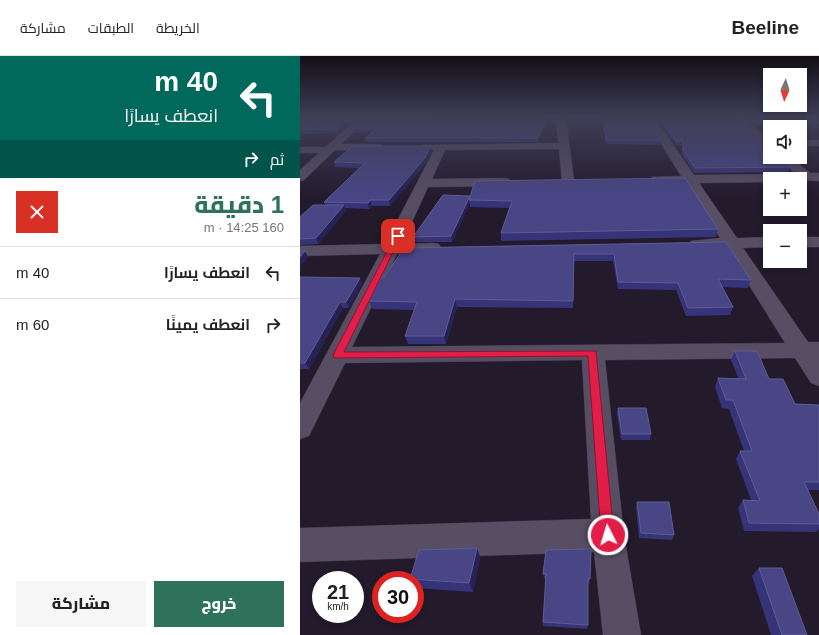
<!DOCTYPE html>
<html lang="ar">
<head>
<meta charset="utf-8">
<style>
  body { margin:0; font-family:Helvetica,Cairo,sans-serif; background:#f6f6f6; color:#222; direction:rtl; height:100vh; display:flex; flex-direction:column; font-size:15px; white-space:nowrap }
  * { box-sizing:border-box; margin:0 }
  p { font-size:13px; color:#767676 }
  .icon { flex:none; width:22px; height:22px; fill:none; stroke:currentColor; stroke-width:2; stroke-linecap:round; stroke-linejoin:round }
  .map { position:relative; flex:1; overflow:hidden; direction:ltr }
  .details { display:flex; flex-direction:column; background:#fff; width:300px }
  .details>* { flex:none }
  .guide { background:#00695c; color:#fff; overflow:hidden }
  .needle { width:26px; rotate:184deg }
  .controls { position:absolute; left:463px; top:12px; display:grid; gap:8px }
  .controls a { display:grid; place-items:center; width:44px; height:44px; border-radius:0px; background:#fff; box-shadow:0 2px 6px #0003; font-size:20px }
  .speed { position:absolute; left:12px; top:515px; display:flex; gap:8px; font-size:20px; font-weight:700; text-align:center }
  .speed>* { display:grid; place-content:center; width:52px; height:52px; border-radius:50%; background:#fff; box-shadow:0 2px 6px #0003; line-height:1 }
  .speed small { font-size:10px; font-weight:400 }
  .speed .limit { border:6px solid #d22; background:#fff; color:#111 }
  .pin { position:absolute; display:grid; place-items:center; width:34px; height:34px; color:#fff; margin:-17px; border-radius:8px; box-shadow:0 2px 6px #0006 }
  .me { position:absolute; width:44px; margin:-22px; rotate:355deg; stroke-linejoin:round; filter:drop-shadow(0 0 3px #0008) }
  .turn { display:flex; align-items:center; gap:14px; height:84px; padding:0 16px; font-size:18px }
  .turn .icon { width:52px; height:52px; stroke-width:2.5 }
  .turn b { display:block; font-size:28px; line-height:34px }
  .then { display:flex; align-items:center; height:38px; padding:0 16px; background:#0003; gap:8px; font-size:15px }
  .round { display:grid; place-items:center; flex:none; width:42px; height:42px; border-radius:0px; background:#f6f6f6 }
  .summary { display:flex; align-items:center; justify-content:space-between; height:68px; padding:0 16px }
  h1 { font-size:24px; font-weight:800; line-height:30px; color:#2e725c }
  .cta { display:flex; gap:8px; margin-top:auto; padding:8px 16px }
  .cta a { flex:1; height:46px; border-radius:0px; background:#2e725c; color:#fff; font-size:16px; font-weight:800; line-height:46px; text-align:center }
  .cta a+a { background:#f6f6f6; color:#222 }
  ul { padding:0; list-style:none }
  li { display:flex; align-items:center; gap:12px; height:52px; padding:0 16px; border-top:1px solid #e0e0e0 }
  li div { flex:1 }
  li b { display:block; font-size:15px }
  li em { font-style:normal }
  header { display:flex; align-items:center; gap:24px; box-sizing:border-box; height:56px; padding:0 20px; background:#fff; border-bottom:1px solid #e0e0e0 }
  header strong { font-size:19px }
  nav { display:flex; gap:22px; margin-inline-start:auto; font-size:14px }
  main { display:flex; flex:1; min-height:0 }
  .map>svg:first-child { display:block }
</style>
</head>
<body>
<header>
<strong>Beeline</strong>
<nav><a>الخريطة</a><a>الطبقات</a><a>مشاركة</a></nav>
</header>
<main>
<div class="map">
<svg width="519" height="579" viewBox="0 0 519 579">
  <rect width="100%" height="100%" fill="#231a2c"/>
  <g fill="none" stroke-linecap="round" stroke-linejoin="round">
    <g stroke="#3e3746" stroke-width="1">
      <path id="minor" d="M0 62H135L130 65 0 67Z
        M256 62H266L274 125 273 128H263L262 125 259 93 145 94 132 123 204 122 209 123 210 126 209 129 204 130 128 131 102 188 133 187 139 188 141 192 139 196 97 198 52 291 485 287 426 192 397 193 391 191 389 188 391 185 420 182 386 127 357 128 352 127 351 124 352 121 381 120 345 62H355L394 119 496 118 477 101H490L510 117H519V125L470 123V126L399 127 437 182 470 181V191L443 192 508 286H519V330L511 327 495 302 305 304 324 479 341 579H303L294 496 0 506V472L291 463 282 304 45 307 9 380 0 383V347L80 198 0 200V190L85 188 134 94 122 93 121 91 122 89 258 87Z
        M433 62H444L470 84V93L466 92Z
        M500 84H519V90H500Z
        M31 88H81L86 91 81 94H34L29 97H0V91H26Z
        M500 181H519V191H500Z"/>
    </g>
    <g stroke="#3e3746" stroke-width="1">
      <path id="tertiary" d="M58 62H68L4 124 0 125V114Z"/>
    </g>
    <use href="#minor" fill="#584e63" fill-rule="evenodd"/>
    <use href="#tertiary" fill="#584e63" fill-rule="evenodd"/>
  </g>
  <path fill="#363479" d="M248 62 238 86H66L65 82 71 77H54L53 73 129 63Z
    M303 62H347L361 84 360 89 306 88Z
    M356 62H437L490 111 488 116 394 117 382 99V90L376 89Z
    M446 62H519V72L456 70Z
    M48 64 49 68 39 77 0 78V65Z
    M132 96 125 108 90 150H72L69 153 45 152 46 155 18 188 0 189V161L25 149 24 146 59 112 35 111 34 106Z
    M175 125 418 173 416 181 201 185V177L210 152 170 151V147L152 186H115L113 181 170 140V141Z
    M426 186 451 224 448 232 422 231 433 251 430 259 386 260 376 234 318 233 313 205H274L273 252 157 251 146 288H108L105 280 115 254 72 253 69 245 84 221 104 192Z
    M0 221 62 228 49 252H43L9 313H0Z
    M435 295 469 323 495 348 519 349V434H508L519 458V473L516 476 444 475 438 452 443 444H451L436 403 440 395H444L429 353 422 352 415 331 418 322 439 323 431 304Z
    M318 352 351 378 350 384H321L317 358Z
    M337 446 374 479 372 484 339 482 336 451Z
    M177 492 180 501 173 536 116 532 115 531V524L110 523Z
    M459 512 507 579H471L452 520Z
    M243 518 290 523 289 528 288 527V569L287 573 243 570V566L246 523 244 522Z"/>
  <path fill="#272255" d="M246 62H248L238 86V82Z
    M48 64 49 68 39 77 37 73Z
    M131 90 132 96 125 108 90 150 89 144Z
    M170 140 171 144H169L170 147 152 186 151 180Z
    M70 144 72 150 69 153 68 147Z
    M44 149 46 155 18 188 16 182Z
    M5 195 8 201 0 211V201Z
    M60 222 62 228 49 252 46 246Z
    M155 243 157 251 146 288 144 280Z
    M40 246 43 252 9 313 5 307Z
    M177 492 180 501 173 536 169 527Z"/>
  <path fill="#484685" stroke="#5f5c94" d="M131 62H246L238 82H65L76 73H53L63 64 129 63Z
    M303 62H347L361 84H306Z
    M360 62H437L467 88 470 89V101H481L490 111 395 112 383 94V85H376Z
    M453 62H519V67L458 66Z
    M48 64 37 73 0 74V65Z
    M53 90H131L124 103 89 144H70L68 147 24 146 65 107 34 106Z
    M385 122 418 173 201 177 212 145 169 144 175 125Z
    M143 139 170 140 151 180 113 181Z
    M13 149H44L16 182 0 183V161Z
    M426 186 451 224 418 223 433 251 388 252 378 227 318 226 314 198H274L273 245 155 243 144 280H105L117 246 69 245 81 221H84L104 192Z
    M0 195H5L0 201Z
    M0 221 60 222 46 246H40L5 307H0Z
    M435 295H457L469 323H483L495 348 519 349V426H504L519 458V468L449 467 443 444 460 445 440 395H452L433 344H426L418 322 446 323Z
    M318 352H346L351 378H322Z
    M337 446H369L374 479 341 477Z
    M177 492 169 527 110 523 119 494Z
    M291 493 290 523H288V569L243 566 246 518H243L246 494Z
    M459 512H482L507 579H482Z"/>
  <linearGradient id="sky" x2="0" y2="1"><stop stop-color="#130e18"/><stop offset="0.43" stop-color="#3f3e56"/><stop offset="1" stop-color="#3f3e56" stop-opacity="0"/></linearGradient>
  <rect width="519" height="143" fill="url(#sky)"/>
  <path fill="#e11d48" stroke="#92132f" d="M98 178 101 180 44 296 296 295 314 479 312 483 308 485 303 483 301 479 288 300 34 302 33 299 95 180Z"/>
</svg>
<div class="controls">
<a><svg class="needle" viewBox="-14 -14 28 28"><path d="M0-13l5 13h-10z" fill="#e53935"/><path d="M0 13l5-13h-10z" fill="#767676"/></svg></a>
<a><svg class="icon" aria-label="sound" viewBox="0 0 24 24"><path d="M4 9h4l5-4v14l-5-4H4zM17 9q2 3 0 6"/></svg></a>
<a>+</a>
<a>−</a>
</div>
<div class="speed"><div>21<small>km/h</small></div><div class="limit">30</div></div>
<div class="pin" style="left:98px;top:180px;background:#d93025"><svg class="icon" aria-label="arrive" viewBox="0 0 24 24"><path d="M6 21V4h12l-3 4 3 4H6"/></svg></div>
<svg class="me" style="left:308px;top:479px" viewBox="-20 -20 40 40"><circle r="17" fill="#e11d48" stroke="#fff" stroke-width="3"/><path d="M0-11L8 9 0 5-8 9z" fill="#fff"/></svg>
</div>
<section class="details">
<div class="guide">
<div class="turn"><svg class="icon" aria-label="left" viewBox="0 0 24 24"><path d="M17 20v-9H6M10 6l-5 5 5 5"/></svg><div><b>40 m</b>انعطف يسارًا</div></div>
<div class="then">ثم<svg class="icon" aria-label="right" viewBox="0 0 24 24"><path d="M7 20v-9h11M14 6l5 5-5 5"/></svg></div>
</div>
<div class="summary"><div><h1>1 دقيقة</h1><p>160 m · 14:25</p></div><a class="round" style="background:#d93025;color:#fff"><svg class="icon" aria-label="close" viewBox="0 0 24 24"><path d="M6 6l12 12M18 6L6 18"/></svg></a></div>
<ul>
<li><svg class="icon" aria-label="left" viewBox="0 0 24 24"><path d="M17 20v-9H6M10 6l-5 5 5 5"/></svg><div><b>انعطف يسارًا</b></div><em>40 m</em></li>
<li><svg class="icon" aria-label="right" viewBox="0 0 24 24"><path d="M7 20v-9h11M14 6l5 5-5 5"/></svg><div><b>انعطف يمينًا</b></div><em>60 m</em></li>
</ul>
<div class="cta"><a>خروج</a><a>مشاركة</a></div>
</section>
</main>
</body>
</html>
